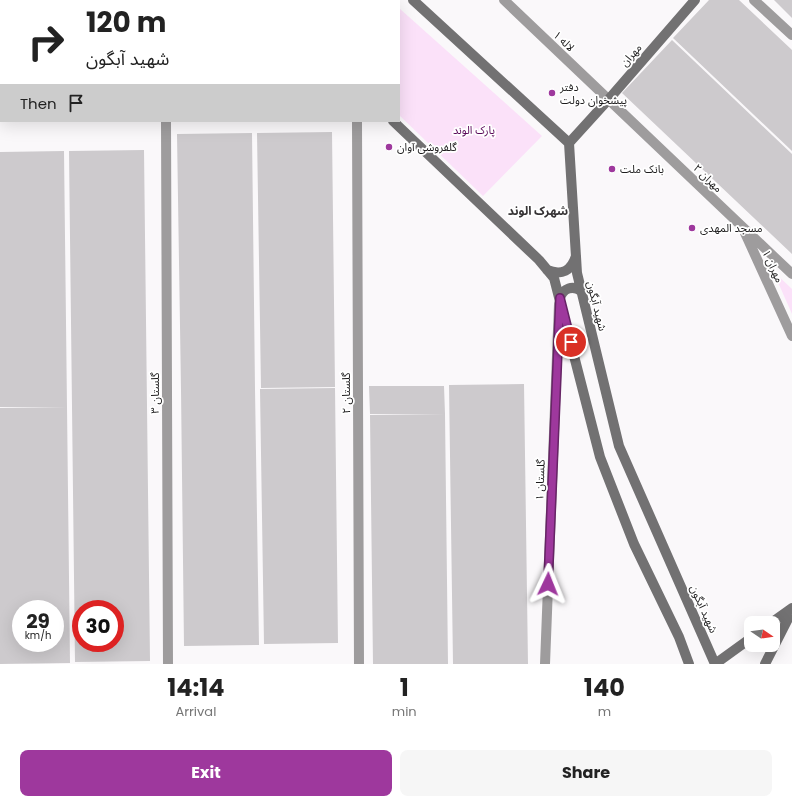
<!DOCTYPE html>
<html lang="en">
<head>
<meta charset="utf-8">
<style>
  body { margin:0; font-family:Poppins,"Noto Sans Arabic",sans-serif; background:#f6f6f6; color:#222; height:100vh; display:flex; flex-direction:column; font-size:15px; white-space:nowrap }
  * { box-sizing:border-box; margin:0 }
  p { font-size:13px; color:#767676 }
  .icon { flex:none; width:22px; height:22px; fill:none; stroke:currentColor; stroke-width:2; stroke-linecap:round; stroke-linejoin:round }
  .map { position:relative; height:664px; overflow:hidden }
  .panel { display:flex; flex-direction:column; background:#fff; flex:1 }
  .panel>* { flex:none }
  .hud { position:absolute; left:0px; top:0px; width:400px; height:122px; box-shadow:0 4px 16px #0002; background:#fff; color:#222; overflow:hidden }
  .needle { width:26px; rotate:103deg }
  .fabs { position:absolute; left:744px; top:616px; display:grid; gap:8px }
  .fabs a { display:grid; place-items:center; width:36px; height:36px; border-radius:8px; background:#fff; box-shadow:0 4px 16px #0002; font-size:20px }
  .speed { position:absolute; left:12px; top:600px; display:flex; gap:8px; font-size:20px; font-weight:700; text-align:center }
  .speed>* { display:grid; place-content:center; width:52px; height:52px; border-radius:50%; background:#fff; box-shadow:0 4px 16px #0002; line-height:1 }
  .speed small { font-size:10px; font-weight:400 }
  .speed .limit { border:6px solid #d22; background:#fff; color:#111 }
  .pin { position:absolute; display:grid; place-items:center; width:34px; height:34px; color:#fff; margin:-17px; border:2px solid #fff; border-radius:50%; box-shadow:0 1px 4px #0007 }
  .me { position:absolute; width:44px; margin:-22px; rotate:2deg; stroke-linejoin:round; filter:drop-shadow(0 0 3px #0008) }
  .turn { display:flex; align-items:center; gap:14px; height:84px; padding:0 20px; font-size:18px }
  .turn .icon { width:52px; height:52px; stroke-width:2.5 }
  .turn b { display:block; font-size:28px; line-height:34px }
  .then { display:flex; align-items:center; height:38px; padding:0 20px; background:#0003; gap:8px; font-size:15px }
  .eta { display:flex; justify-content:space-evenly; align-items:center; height:68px; text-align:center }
  .eta b { font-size:24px; font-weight:700; line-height:28px }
  .action { display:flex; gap:8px; margin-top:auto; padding:8px 20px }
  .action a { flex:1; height:46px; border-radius:8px; background:#9e389d; color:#fff; font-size:16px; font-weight:700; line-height:46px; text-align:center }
  .action a+a { background:#f6f6f6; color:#222 }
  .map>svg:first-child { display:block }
</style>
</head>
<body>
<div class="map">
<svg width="792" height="664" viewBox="0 0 792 664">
  <rect width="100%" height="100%" fill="#faf8fa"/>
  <path fill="#fbe1f9" d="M0 0H88L1 1 0 74Z
    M146 0H391L392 1H145Z
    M399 8 542 136 483 196 399 115Z
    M773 271 792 289V314Z"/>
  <path fill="#cdcacd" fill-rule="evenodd" d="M709 0H739L792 50V151L673 38Z
    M774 0H792V18Z
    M672 40 792 154V254L622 93Z
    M332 132 335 387 261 388 257 133Z
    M252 133 255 389 181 390 177 134Z
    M144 150 150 661 75 662 69 151ZM81 609H115V643H81Z
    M64 151 67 407H0V152Z
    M524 384 528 664H453L449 385Z
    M369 386H444L445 414H370Z
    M335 388 338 643 264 644 260 389Z
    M255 389 259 645 184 646 181 390Z
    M67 407 70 663 0 664V408ZM21 609H55V643H21Z
    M445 414 448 664H373L370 415Z"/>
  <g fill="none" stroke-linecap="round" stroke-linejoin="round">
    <path stroke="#9e9c9d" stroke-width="10" d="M504 0 792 274
      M754 0 792 35
      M166 121 168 664
      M357 121 359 664
      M745 233 792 336
      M545 664 559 304"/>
    <path stroke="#727172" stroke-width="10" d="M413 0 569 143 577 273 619 446 715 664
      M117 1 118 0
      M0 111H1
      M393 121 539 260 554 278 600 457 634 544 679 637 689 664
      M569 143 609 99 695 0
      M547 270C562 276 571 271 576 256
      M560 298C563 288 573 285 581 291
      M771 623 792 608
      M715 664 751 638
      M765 664 792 611"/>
  </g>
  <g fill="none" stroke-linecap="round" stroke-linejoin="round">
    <g stroke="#672466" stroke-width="10">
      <path id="route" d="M548 584 560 298 571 342"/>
    </g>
    <use href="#route" stroke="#9e389d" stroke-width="7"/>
  </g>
  <g fill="#9e389d" stroke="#fff" stroke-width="1.5">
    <circle cx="552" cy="93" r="4"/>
    <circle cx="389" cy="147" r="4"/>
    <circle cx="612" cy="169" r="4"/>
    <circle cx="692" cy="228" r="4"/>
  </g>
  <g text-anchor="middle" stroke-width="3.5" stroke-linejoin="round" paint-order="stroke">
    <g font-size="11" fill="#1c1b1c" stroke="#fff">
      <text transform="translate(564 41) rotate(43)" y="4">لاله ۱</text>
      <text transform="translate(631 55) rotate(-49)" y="4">مهران</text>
      <text transform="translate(708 178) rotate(44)" y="4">مهران ۲</text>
      <text transform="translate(773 266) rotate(65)" y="4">۱ مهران</text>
      <text transform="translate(597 306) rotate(76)" y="4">شهید آبگون</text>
      <text transform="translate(155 393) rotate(-90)" y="4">گلستان ۳</text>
      <text transform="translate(346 393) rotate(-90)" y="4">گلستان ۲</text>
      <text transform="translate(540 480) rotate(-88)" y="4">گلستان ۱</text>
      <text transform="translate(704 609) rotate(66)" y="4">شهید آبگون</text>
    </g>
    <g font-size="11" fill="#1c1b1c" stroke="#fff" text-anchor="start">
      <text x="560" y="91">دفتر<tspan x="560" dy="13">پیشخوان دولت</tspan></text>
      <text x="397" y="151">گلفروشی آوان</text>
      <text x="620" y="173">بانک ملت</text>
      <text x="700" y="232">مسجد المهدی</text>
    </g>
    <g font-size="11" fill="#580658" stroke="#fff">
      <text x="474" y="134">پارک الوند</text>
    </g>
    <g font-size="12" font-weight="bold" fill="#373436" stroke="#fff">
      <text x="538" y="215">شهرک الوند</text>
    </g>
  </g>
</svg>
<div class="fabs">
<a><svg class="needle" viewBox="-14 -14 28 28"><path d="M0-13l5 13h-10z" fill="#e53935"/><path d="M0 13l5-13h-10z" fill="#767676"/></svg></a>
</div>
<div class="speed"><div>29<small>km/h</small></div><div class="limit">30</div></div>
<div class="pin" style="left:571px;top:342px;background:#d93025"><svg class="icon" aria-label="arrive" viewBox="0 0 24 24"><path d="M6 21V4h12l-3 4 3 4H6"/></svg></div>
<svg class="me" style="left:548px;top:584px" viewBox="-20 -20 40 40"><path d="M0-17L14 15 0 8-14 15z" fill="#9e389d" stroke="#fff" stroke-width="4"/></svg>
<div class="hud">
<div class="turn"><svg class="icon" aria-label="right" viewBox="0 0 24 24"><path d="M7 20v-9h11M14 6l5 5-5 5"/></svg><div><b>120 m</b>شهید آبگون</div></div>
<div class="then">Then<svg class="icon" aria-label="arrive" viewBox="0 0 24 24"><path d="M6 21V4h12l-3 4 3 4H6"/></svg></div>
</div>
</div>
<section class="panel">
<div class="eta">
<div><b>14:14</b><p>Arrival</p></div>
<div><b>1</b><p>min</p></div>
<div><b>140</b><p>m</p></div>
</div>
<div class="action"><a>Exit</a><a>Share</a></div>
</section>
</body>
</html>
